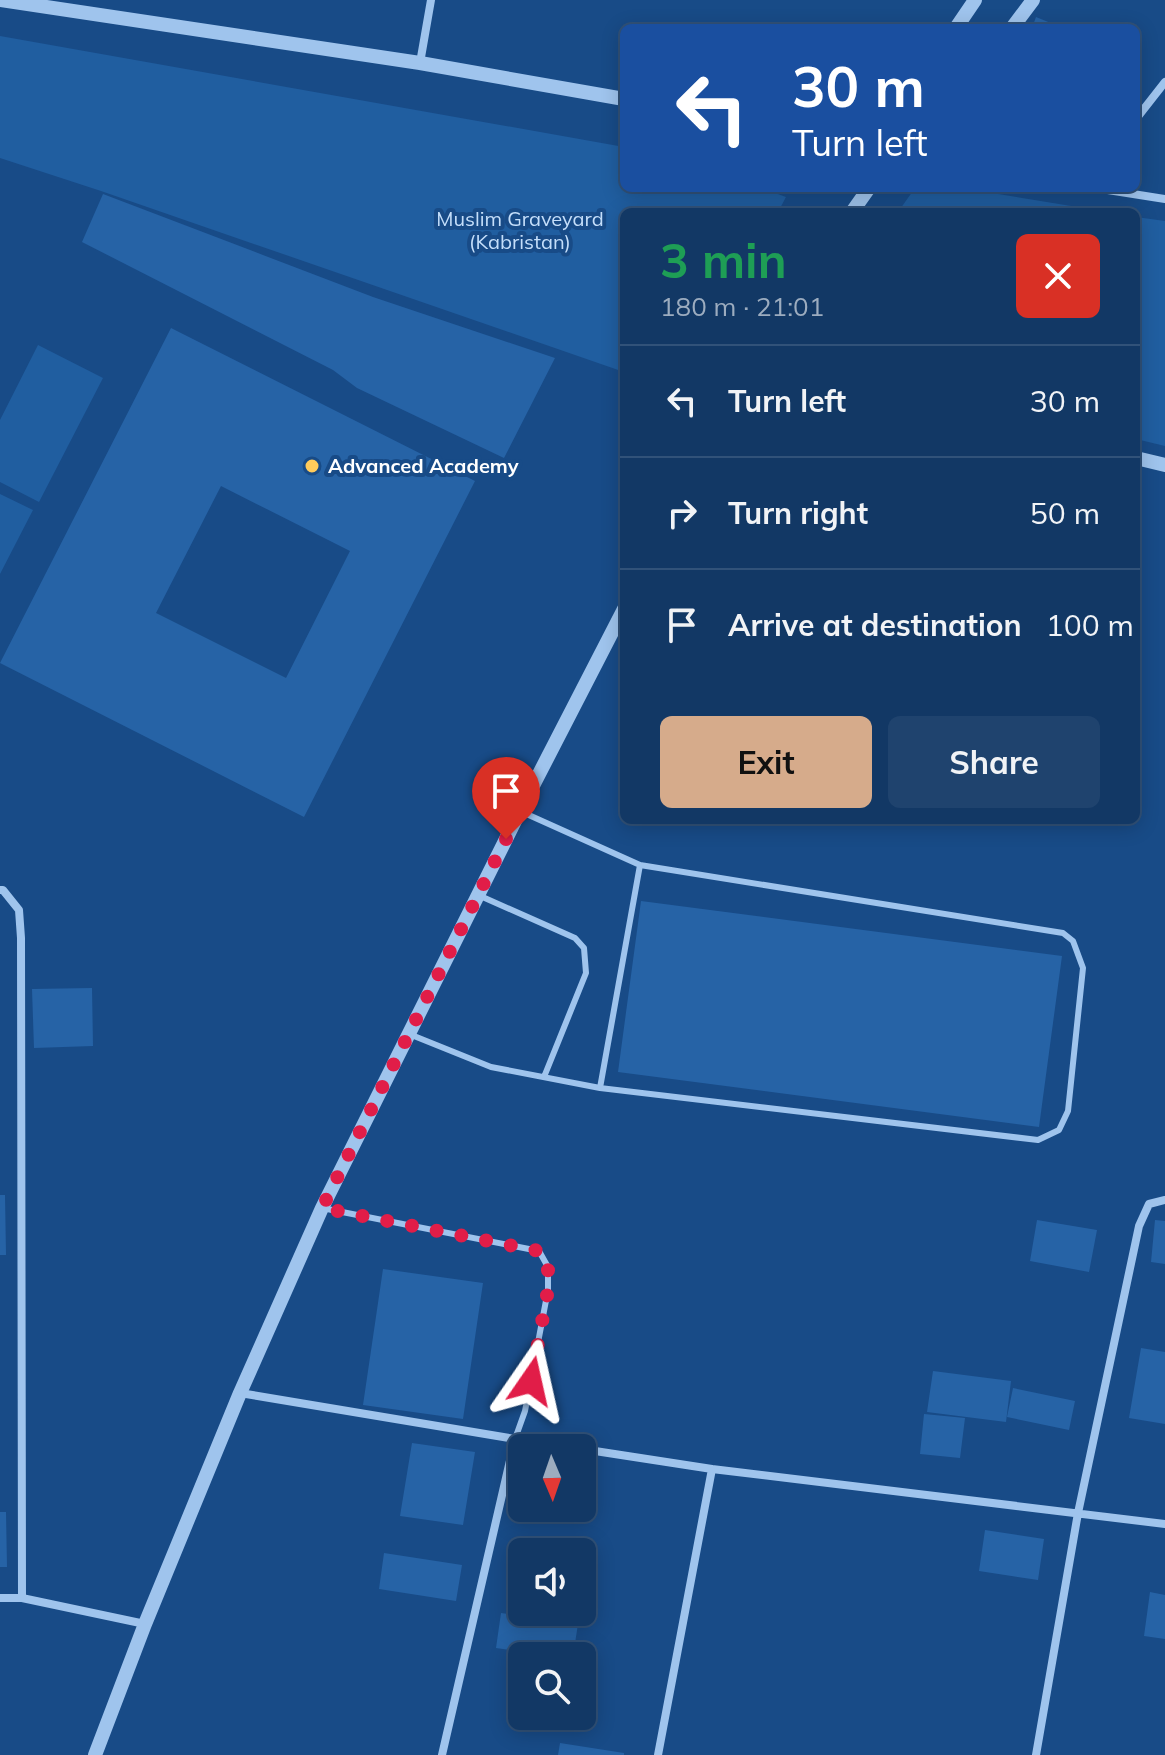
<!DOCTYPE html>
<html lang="en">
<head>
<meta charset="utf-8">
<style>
  body { margin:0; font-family:Mulish,sans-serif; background:#1f436e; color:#f1f3f6; height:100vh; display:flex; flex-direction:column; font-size:30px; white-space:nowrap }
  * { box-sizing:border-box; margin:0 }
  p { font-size:26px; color:#9cacbf }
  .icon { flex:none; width:44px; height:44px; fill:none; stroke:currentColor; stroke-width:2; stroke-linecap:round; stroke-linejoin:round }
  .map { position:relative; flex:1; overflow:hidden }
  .details { position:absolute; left:620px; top:208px; width:520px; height:616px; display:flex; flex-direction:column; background:#123865; border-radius:12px; box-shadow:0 4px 20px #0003,0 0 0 2px #315279 }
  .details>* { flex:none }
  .top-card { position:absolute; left:620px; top:24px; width:520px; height:168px; border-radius:12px; box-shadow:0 4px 20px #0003,0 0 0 2px #315279; background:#1a4fa0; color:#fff; overflow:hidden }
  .needle { width:52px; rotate:178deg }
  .fabs { position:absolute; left:508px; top:1434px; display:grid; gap:16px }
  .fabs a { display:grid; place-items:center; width:88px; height:88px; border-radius:12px; background:#123865; box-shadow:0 4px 20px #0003,0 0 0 2px #315279; font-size:40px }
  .pin { position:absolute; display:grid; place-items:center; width:68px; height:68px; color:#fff; margin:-82px -34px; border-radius:50% 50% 50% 0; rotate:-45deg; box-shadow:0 0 8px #0007 }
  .pin .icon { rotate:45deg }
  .me { position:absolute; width:88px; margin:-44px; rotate:11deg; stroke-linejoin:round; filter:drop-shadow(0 0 6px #0008) }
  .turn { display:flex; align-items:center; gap:28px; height:168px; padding:0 40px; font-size:36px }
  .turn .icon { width:104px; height:104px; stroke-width:2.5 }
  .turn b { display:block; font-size:56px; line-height:68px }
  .round { display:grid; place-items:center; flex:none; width:84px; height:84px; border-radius:12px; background:#1f436e }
  .head { display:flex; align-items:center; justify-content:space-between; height:136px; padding:0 40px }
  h1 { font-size:48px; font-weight:700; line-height:60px; color:#1e9e55 }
  .primary-button { display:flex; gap:16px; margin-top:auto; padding:16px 40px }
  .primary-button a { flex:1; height:92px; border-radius:12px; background:#d6ab8b; color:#111; font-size:32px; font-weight:700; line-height:92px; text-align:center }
  .primary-button a+a { background:#1f436e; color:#f1f3f6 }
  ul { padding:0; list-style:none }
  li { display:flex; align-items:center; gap:24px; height:112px; padding:0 40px; border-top:2px solid #315279 }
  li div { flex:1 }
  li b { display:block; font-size:30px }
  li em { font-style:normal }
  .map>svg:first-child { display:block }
</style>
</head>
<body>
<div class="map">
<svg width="1165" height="1755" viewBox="0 0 1165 1755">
  <rect width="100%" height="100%" fill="#184b87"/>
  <path fill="#205ea0" d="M0 36 624 147V188H761L786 197 778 212H624V372L101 191 0 158Z
    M915 188H962L1108 212H898Z
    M1136 217 1165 221V446L1136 439Z
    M38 345 103 378 39 502 0 482V420Z
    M0 494 33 510 0 574Z"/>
  <path fill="#2663a6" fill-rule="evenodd" d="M1036 17 1063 28H1032Z
    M103 194 373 297 555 358 504 458 357 388 333 370 82 242Z
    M171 328 475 481 304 817 0 663ZM221 486 350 551 286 678 156 613Z
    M641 901 1062 956 1039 1127 618 1072Z
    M92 988 93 1046 34 1048 32 989Z
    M0 1195H5L6 1255H0Z
    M1037 1220 1097 1230 1089 1272 1030 1261Z
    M1155 1220 1165 1221V1264L1151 1262Z
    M383 1269 483 1283 463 1419 363 1405Z
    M1141 1348 1165 1352V1424L1129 1418Z
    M933 1371 1011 1381 1006 1422 927 1412Z
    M1013 1388 1075 1401 1069 1430 1007 1417Z
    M924 1414 965 1418 960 1458 920 1454Z
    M412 1443 475 1452 463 1525 400 1516Z
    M0 1512H6L7 1567H0Z
    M985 1530 1044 1539 1038 1580 979 1571Z
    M384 1553 462 1565 456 1601 379 1589Z
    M1150 1592 1165 1595V1639L1144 1636Z
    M501 1613 578 1624 573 1656H550L496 1648Z
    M560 1743 624 1753V1755H558Z"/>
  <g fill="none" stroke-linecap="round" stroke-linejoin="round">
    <path stroke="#9fc4ed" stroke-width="6" d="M522 812 640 865 1063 933 1073 941 1083 968 1068 1111 1059 1130 1038 1140 600 1088 640 865
      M478 895 575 938 584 948 586 973 544 1077
      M409 1034 491 1067 600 1088
      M322 1208 539 1251 548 1267V1290L525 1411 515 1439"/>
    <path stroke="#9fc4ed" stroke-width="8" d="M420 63 431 0
      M1136 119 1165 82
      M1095 188 1165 199
      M0 890H3L19 910 21 938 22 1598H0
      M240 1393 515 1439
      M582 1449 712 1469
      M22 1598 145 1624
      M442 1755 515 1439 574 1448
      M658 1755 712 1469 1165 1524
      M1036 1755 1078 1513 1139 1226 1149 1204 1165 1200"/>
    <path stroke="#9fc4ed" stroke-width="14" d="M0 0 420 63 624 99
      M956 28 975 0
      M1012 28 1033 0
      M852 212 869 188
      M1136 458 1165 465
      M95 1755 145 1624 240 1393 322 1208 520 811 624 609"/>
  </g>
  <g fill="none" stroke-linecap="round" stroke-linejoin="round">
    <path stroke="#e11d48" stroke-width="14" stroke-dasharray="0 25.2" d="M506 839 322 1208 539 1251 548 1267V1290L531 1381"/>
  </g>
  <circle fill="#ffcb5b" stroke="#184b87" stroke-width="3" cx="312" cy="466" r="8"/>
  <g text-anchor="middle" stroke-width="8" stroke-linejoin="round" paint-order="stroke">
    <g font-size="20" fill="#c4defa" stroke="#184b87">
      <text x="520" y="226">Muslim Graveyard<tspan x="520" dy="23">(Kabristan)</tspan></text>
    </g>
    <g font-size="20" font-weight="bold" fill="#fff" stroke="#184b87" text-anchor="start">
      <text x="328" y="473">Advanced Academy</text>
    </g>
  </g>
</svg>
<div class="fabs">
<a><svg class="needle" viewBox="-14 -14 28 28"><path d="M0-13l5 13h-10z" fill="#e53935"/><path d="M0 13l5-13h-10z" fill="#9cacbf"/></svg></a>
<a><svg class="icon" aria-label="sound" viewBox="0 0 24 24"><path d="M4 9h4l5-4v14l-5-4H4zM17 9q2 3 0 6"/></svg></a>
<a><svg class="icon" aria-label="search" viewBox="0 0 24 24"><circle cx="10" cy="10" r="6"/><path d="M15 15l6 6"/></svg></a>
</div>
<div class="pin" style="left:506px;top:839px;background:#d93025"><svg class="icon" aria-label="arrive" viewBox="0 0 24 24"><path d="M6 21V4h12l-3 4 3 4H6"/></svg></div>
<svg class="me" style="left:531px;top:1381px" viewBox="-20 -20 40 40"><path d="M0-17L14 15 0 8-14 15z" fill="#e11d48" stroke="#fff" stroke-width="4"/></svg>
<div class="top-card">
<div class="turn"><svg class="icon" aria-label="left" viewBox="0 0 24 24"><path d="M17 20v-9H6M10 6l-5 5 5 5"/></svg><div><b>30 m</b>Turn left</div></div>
</div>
<section class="details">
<div class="head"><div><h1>3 min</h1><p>180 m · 21:01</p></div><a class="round" style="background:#d93025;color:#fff"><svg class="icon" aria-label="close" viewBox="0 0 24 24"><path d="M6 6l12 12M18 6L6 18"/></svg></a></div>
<ul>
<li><svg class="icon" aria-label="left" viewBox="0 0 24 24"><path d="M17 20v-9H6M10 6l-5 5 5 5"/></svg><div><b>Turn left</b></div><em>30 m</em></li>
<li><svg class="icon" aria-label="right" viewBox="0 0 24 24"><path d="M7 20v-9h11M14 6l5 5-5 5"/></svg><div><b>Turn right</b></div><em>50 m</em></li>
<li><svg class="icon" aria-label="arrive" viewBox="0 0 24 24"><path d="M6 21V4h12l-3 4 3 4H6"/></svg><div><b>Arrive at destination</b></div><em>100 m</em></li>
</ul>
<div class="primary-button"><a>Exit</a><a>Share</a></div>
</section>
</div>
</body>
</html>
